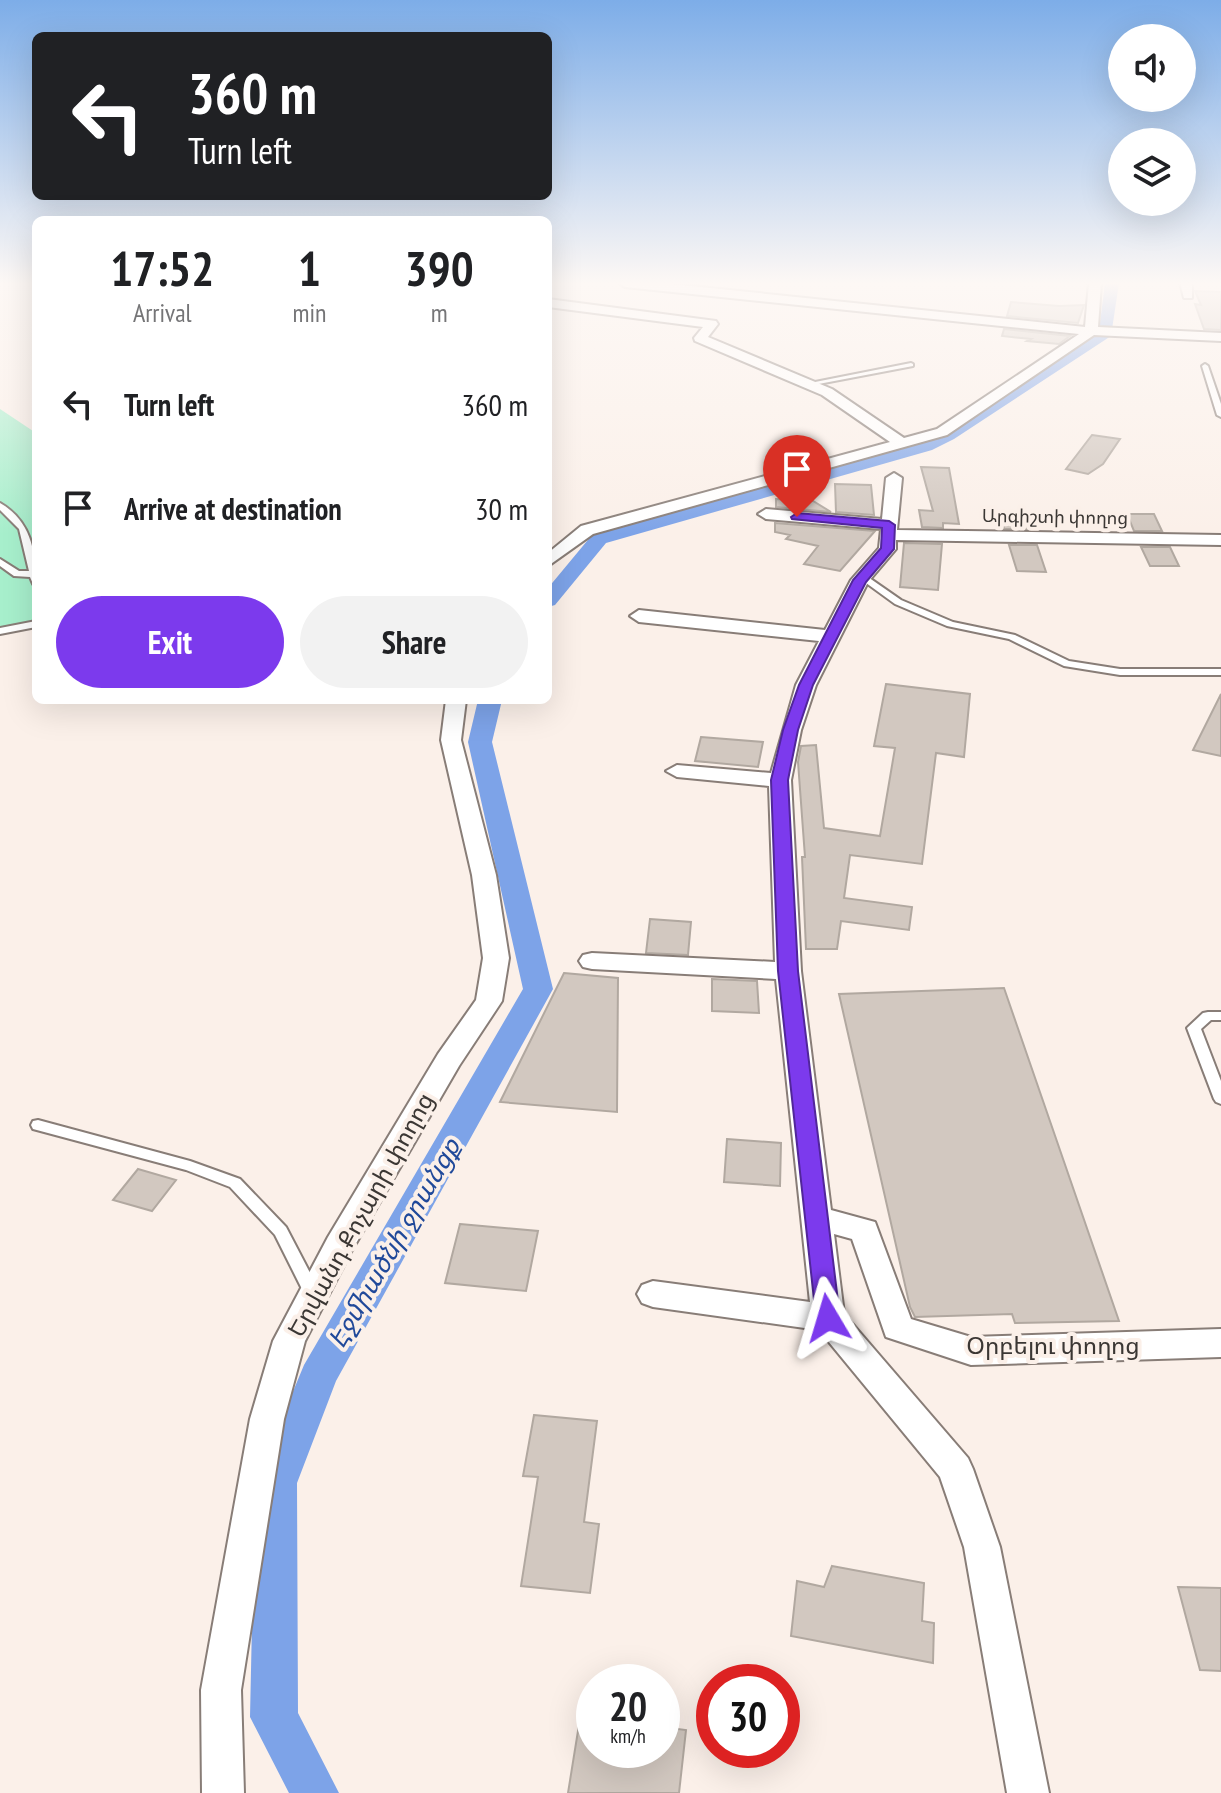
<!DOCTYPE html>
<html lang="en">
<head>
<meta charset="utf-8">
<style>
  body { margin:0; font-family:"PT Sans Narrow","Noto Sans Armenian",sans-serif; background:#f2f2f2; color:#202124; height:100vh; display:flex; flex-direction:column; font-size:30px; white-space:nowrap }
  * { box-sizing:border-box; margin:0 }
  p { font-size:26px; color:#757577 }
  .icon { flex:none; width:44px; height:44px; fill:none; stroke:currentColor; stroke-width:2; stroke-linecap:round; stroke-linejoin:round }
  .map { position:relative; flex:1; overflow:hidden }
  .drawer { position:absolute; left:32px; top:216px; width:520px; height:488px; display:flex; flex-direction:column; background:#fff; border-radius:12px; box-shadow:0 8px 32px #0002 }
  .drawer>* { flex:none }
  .banner { position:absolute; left:32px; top:32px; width:520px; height:168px; border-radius:12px; box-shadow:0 8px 32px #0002; background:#202124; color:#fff; overflow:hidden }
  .buttons { position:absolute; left:1108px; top:24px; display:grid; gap:16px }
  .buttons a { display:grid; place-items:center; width:88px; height:88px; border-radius:50%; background:#fff; box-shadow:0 8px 32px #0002; font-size:40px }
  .speed { position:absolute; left:576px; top:1664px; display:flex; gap:16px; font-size:40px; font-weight:700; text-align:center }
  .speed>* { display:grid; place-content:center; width:104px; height:104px; border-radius:50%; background:#fff; box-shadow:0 8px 32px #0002; line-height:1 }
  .speed small { font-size:20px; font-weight:400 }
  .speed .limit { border:12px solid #d22; background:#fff; color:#111 }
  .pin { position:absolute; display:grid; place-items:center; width:68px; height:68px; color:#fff; margin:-82px -34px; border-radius:50% 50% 50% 0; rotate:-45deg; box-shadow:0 0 8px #0007 }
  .pin .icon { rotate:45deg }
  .me { position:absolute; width:88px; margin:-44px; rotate:353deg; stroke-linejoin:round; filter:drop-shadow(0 0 6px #0008) }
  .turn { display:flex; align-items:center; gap:28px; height:168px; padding:0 24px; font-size:36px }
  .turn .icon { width:104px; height:104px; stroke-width:2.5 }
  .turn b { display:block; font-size:56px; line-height:68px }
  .eta { display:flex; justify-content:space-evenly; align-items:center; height:136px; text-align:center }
  .eta b { font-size:48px; font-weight:800; line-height:56px }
  .action { display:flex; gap:16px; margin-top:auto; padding:16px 24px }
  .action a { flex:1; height:92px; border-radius:48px; background:#7c3aed; color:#fff; font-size:32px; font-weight:800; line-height:92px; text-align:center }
  .action a+a { background:#f2f2f2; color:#202124 }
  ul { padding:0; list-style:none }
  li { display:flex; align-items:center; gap:24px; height:104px; padding:0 24px }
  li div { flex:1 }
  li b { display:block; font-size:30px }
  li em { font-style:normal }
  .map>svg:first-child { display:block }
</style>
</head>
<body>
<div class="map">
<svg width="1221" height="1793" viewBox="0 0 1221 1793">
  <rect width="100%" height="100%" fill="#fbf0e9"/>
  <path fill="#a7efcc" d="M0 409 36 433V621L0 627Z"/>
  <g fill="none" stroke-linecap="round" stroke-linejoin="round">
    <path fill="#7da3e8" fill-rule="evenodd" d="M1105 283H1119L1111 336 954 439 932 450 606 543 555 605 548 607V588L592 535 920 442 942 431 1099 331Z
      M478 700H502L492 742 553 989 336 1381 297 1483 298 1713 339 1793H289L250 1717 255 1483 304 1365 523 989 468 742Z"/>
  </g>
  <path fill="#d2c8c0" stroke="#b1a8a0" stroke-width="2" d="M1195 291 1221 292V330L1204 329 1195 304 1201 305Z
    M1011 302 1059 306 1084 305 1078 323 1007 316Z
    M1004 329 1070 336 1059 344 1027 341 1031 339 1002 336Z
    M1092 435 1120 439 1103 464 1088 474 1066 469Z
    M921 467 949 468 959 524 943 523V528L922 527 919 510 933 511Z
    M835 484 871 485 874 515 836 512Z
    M776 499 813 501 831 512 776 507Z
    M1000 514 1027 515 1032 529H1004Z
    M1127 514H1154L1162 531H1134Z
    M775 523 875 531 840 571 804 564 818 546 786 539 790 535 775 532Z
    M904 543 942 544 938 590 900 587Z
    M1009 545H1037L1046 572 1017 571Z
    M1141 547H1170L1179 566H1150Z
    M886 684 970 694 964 757 936 753 922 864 850 855 844 898 912 907 909 930 841 921 837 949H806L802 857H805L798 762 801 746 816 745 824 828 880 836 895 748 874 746Z
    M1221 694V756L1193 750Z
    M701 737 763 742 758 767 695 761Z
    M650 919 691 922 688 955 646 953Z
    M564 973 618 978 617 1112 500 1102Z
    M712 979 757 981 759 1013 712 1011Z
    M1004 988 1119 1321 1015 1323 1012 1314 915 1317 910 1307 839 994Z
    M727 1139 781 1143 780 1186 724 1182Z
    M138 1169 176 1180 152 1211 113 1200Z
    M460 1224 538 1231 526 1291 445 1283Z
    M534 1415 597 1421 584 1522 599 1524 590 1593 521 1586 538 1477 523 1476Z
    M832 1566 924 1583 922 1621 934 1623 933 1663 791 1636 797 1581 824 1587Z
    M1178 1587 1221 1588V1671L1200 1670Z
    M582 1706H594V1750H662V1727L686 1730 679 1793H568Z"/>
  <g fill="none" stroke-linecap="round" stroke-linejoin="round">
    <g stroke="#887d77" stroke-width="4">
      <path id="service" d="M911 363 913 364V366L808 386 805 384Z
        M1205 364 1208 366 1221 404V417L1217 415 1202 366Z
        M0 503C31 521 36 551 36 585L33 584 30 577 14 576 0 566V559L19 571H29L19 529 0 510Z
        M865 575 901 600 953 622 1015 635 1069 661 1120 669H1221V675H1120L1064 666 1009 639 947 626 895 604 862 580V576Z
        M36 621V627L0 634V628Z
        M1208 1012H1221V1020H1211L1201 1029 1221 1081V1104L1216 1102 1214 1099 1187 1028 1203 1013Z
        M38 1120 190 1161 240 1179 286 1227 320 1292 318 1297 312 1298 306 1297 275 1235 230 1187 186 1170 33 1129 31 1125 33 1121Z"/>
    </g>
    <g stroke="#887d77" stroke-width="4">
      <path id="minor" d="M619 283H662L1085 327 1089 283H1101L1098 327 1221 333V341L1094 335 947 435 593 534 548 566V553L581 526 890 442 822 395 695 341 694 338 703 327 548 307V299L716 321 718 324 708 337 832 389 904 438 937 429 1079 334 625 287Z
        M1180 283H1192V298H1184Z
        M894 473 902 478 897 530 1221 535V545L896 540V549L868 582 816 685 801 730 791 780 801 971 831 1210 875 1222 911 1319 971 1337 1221 1329V1357L971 1365 886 1337 852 1239 834 1234 844 1314 968 1458 973 1469 1000 1547 1049 1793H1007L964 1547 940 1477 819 1330 653 1307 642 1303 637 1294 642 1285 653 1281 810 1302 776 979 592 969 583 967 579 961 583 955 592 953 775 962 769 786 677 777 666 771 677 765 771 773 796 685 819 641 639 622 630 616 639 610 825 630 851 580 879 548 881 529 766 519 758 514 766 509 882 519 886 478Z
        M446 700H466L461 740 496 875 509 958 502 1001 459 1066 351 1252 305 1341 284 1419 241 1690 244 1793H202L201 1690 250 1419 273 1341 328 1237 438 1054 476 1000 483 958 472 875 441 740Z"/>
    </g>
    <use href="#service" fill="#fff" fill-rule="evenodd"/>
    <use href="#minor" fill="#fff" fill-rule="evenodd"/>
  </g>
  <linearGradient id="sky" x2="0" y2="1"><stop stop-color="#7dade8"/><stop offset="0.53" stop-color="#fdf8f5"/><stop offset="1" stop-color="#fdf8f5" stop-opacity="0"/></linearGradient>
  <rect width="1221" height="534" fill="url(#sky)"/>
  <path fill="#7c3aed" stroke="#51269a" stroke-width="2" d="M797 513 889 521 895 525 894 549 866 582 813 685 798 730 788 780 798 971 840 1318 836 1325 828 1328 819 1325 816 1318 778 971 771 780 783 730 799 685 853 580 881 548 882 528 792 519 791 517Z"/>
  <g text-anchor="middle" stroke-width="8" stroke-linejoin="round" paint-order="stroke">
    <g font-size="18" fill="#3b3734" stroke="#fbf0e9">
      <text transform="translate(1055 517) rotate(1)" y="6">Արգիշտի փողոց</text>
    </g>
    <g font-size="24" fill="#3b3734" stroke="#fbf0e9">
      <text transform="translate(361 1215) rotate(-61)" y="8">Երվանդ Քոչարի փողոց</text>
      <text x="1053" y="1354">Օրբելու փողոց</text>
    </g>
    <g font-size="26" font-style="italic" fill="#20499a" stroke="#fbf0e9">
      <text transform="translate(394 1243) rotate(-60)" y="9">Էջմիածնի ջրանցք</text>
    </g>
  </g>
</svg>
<div class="buttons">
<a><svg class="icon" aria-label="sound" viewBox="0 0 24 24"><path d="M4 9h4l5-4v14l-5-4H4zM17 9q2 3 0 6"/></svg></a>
<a><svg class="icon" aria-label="layers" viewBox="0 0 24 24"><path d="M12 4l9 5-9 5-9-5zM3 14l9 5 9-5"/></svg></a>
</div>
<div class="speed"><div>20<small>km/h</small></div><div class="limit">30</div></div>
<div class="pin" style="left:797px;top:517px;background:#d93025"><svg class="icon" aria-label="arrive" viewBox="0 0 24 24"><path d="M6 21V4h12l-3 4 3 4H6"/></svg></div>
<svg class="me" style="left:828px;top:1318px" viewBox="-20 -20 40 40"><path d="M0-17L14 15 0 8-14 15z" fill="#7c3aed" stroke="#fff" stroke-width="4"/></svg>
<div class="banner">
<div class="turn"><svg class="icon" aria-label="left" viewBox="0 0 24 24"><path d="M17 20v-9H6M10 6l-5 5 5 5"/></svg><div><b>360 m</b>Turn left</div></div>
</div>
<section class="drawer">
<div class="eta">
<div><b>17:52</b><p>Arrival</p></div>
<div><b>1</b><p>min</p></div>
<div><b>390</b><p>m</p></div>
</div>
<ul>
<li><svg class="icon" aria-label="left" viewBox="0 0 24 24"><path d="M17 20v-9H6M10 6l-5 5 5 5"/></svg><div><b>Turn left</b></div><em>360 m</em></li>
<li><svg class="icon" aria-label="arrive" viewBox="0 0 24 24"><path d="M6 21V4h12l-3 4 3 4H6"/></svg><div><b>Arrive at destination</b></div><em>30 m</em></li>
</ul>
<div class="action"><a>Exit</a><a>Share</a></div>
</section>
</div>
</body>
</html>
